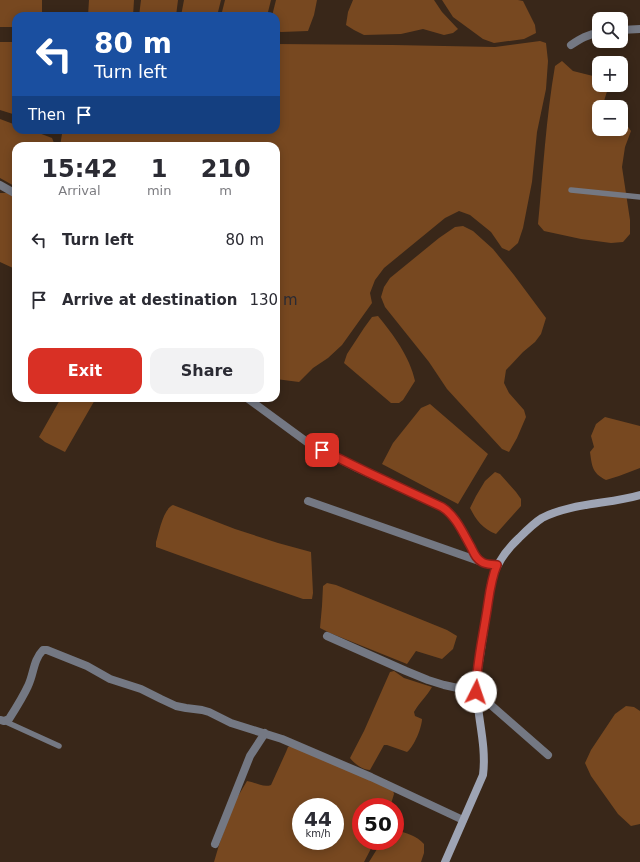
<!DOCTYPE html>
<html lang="en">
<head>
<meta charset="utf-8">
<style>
  body { margin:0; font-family:"DejaVu Sans",sans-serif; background:#f2f2f3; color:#2b2b33; height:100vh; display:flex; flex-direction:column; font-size:15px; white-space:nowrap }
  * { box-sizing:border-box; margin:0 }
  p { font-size:13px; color:#7c7c81 }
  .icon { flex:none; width:22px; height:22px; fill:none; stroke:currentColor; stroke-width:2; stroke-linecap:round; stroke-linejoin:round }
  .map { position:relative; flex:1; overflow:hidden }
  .side { position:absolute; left:12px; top:142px; width:268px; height:260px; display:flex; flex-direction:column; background:#fff; border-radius:12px; box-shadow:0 2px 10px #0003 }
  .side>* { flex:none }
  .guide { position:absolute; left:12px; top:12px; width:268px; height:122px; border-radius:12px; box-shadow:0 2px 10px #0003; background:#1a4fa0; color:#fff; overflow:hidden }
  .controls { position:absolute; left:592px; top:12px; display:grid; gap:8px }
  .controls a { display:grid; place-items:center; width:36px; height:36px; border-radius:8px; background:#fff; box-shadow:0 2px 10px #0003; font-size:20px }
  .speed { position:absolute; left:292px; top:798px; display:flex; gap:8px; font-size:20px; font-weight:700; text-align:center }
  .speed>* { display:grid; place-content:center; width:52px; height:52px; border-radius:50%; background:#fff; box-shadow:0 2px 10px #0003; line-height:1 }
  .speed small { font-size:10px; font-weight:400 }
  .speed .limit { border:6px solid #d22; background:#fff; color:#111 }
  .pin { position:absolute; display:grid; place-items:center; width:34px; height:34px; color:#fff; margin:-17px; border-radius:8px; box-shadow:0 2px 6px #0006 }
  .me { position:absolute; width:44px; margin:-22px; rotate:4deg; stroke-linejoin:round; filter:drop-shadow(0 0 3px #0008) }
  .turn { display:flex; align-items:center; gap:14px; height:84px; padding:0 16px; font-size:18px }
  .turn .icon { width:52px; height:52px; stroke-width:2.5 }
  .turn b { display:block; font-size:28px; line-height:34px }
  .then { display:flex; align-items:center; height:38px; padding:0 16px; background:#0003; gap:8px; font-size:15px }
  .eta { display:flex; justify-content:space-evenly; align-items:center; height:68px; text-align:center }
  .eta b { font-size:24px; font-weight:700; line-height:28px }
  .button { display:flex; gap:8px; margin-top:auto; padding:8px 16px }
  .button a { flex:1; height:46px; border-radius:12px; background:#d93025; color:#fff; font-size:16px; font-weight:700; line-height:46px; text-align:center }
  .button a+a { background:#f2f2f3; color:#2b2b33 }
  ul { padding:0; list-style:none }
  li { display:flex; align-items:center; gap:12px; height:60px; padding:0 16px }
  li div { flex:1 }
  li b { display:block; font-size:15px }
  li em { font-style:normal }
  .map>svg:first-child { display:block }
</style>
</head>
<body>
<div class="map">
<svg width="640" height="862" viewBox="0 0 640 862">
  <rect width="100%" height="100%" fill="#392719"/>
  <path fill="#774820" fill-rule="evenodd" d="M0 0H42V16H16V27H0Z
    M89 0H134L133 16H88Z
    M141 0H178L176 16H139Z
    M184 0H221L217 16H181Z
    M225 0H271L267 16H221Z
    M276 0H317L314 15 308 31 281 32 276 31V16H272Z
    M353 0H434L442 12 458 29 453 33 444 35 423 29 401 34 364 35 354 30 346 25 348 12Z
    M442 0H518L523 1 535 25 536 33 524 39 494 43 483 39 453 17Z
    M540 41 546 43 548 61 546 89 537 132 532 182 523 228 518 243 509 251 502 248 491 232 470 215 459 211 445 218 384 268 375 280 370 293 372 303 342 345 328 358 313 368 299 382 276 379V146H60L62 134 54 130H276V44L393 45 495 47Z
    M0 42H16V115L0 110Z
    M562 61 573 71 593 76 599 78V85H609L604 101 606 107H599V129H621V122L626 124 631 131 625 147 622 167 630 220V234L623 242 611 243 581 239 544 231 538 224C543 171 546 118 555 66Z
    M0 119 16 125V130H31L52 138 54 143 53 146H16V187L0 178Z
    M0 193H7L16 197V263L13 268 0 262Z
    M463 226 473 231 493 249 514 275 546 318 541 334 535 342 523 352 506 370 504 383 509 393 524 410 526 417 517 438 509 452 502 449 447 389 429 362 385 307 381 297 384 287 390 278 439 238 455 227Z
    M378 316C393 334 410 357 415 381L403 400 399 403H391L344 363 347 354 364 328 372 317Z
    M61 398H96L65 452 45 442 39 437Z
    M430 404 488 454 458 504 382 464 393 443 421 408Z
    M605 417 640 426V468L619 476 606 480C592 473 592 466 590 452L594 447 591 436 596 424Z
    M495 472 500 474 516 492 521 499V506L496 534C483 529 476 520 470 508L476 496 485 481Z
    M173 505 235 529 278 543 311 552 313 593 312 599H303C254 582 205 565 156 547V542C159 533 163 509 173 505Z
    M327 583 336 585 447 630 457 636 453 649 442 659 416 651 407 664 330 633 320 628 322 606 323 586Z
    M394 671 404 678 432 687C427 696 419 703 414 712L415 716 422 719C422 727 414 747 407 752L387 745H384L370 770C362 770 354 763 350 758L364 731 390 672Z
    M626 706 634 707 640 711V824L631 826 618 814 591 776 585 763 591 750 615 714Z
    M292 745 393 790 394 794 390 807H361V841H375L364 862H214L219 845 234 803 247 781C255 782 263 788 271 785L286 752 288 747ZM301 807H335V841H301Z
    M395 831C406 832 417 836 424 844V853L421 862H369L382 841H395Z"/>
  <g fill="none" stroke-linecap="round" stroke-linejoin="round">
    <path stroke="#747883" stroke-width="5.5" d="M571 190 640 197
      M4 721 59 746"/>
    <path stroke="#747883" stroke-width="8" d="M621 30 640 29
      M571 45C580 39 588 34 599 33
      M0 185 16 194
      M247 398 311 445 355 467 442 507C456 516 463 533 471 547 474 553 476 559 482 562 486 565 492 564 497 565
      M308 501 479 561
      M327 636 406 671 428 680 444 685 476 692 548 755
      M0 720 4 721 9 719C16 708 23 697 28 686 34 674 33 660 43 650H47L87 666 110 679 141 689 161 699 176 706 186 708 202 710 209 712 231 723 282 739 371 777 463 820
      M215 844 250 756 265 733"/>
    <path stroke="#9ea4b4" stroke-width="8" d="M445 862 483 775C487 744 476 713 476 682L491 584C495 565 505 551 519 538 526 531 534 523 542 518 570 503 610 504 640 495"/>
  </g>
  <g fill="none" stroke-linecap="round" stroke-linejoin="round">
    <g stroke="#8d1f18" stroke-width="10">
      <path id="route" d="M322 450 367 472 442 507C456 516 463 533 471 547 474 553 476 559 482 562 486 565 492 564 497 565 490 581 489 599 486 616 482 641 476 667 476 692"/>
    </g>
    <use href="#route" stroke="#d93025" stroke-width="7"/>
  </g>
</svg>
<div class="controls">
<a><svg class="icon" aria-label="search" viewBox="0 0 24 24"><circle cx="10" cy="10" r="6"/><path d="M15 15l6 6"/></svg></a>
<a>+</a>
<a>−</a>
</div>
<div class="speed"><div>44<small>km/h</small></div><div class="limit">50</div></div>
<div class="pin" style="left:322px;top:450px;background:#d93025"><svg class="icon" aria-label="arrive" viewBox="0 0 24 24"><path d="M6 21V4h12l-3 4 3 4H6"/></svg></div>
<svg class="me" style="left:476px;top:692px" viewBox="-20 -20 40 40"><circle r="19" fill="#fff"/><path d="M0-13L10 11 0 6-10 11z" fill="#d93025"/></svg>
<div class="guide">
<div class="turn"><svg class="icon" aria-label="left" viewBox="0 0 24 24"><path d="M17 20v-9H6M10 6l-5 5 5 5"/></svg><div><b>80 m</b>Turn left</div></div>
<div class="then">Then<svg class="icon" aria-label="arrive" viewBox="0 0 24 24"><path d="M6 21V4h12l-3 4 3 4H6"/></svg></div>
</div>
<section class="side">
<div class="eta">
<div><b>15:42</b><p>Arrival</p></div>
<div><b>1</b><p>min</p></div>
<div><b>210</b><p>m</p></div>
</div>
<ul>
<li><svg class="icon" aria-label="left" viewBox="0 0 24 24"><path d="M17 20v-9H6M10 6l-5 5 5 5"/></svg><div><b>Turn left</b></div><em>80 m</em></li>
<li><svg class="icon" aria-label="arrive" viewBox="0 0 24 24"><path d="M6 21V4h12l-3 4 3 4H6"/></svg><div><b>Arrive at destination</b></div><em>130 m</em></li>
</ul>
<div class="button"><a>Exit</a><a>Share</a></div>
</section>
</div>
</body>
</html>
